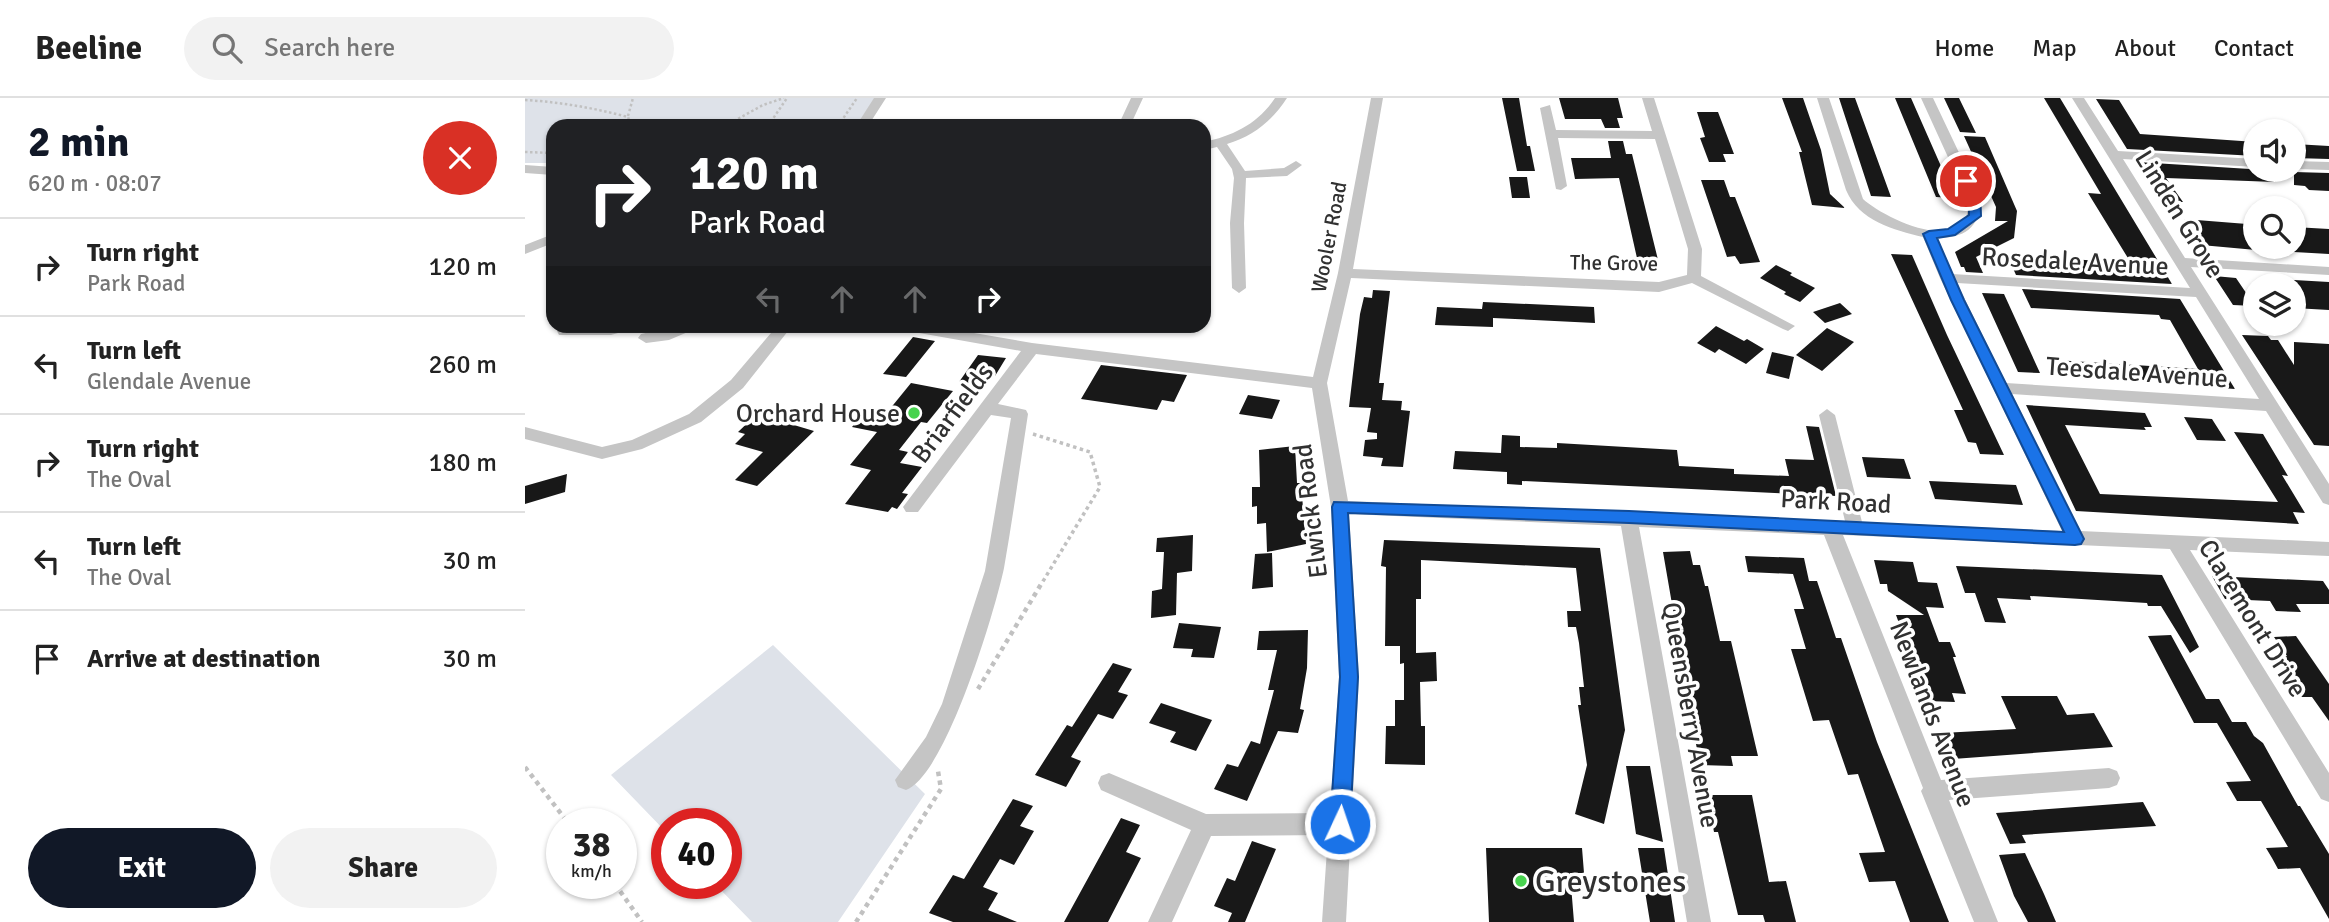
<!DOCTYPE html>
<html lang="en">
<head>
<meta charset="utf-8">
<style>
  body { margin:0; font-family:Signika,sans-serif; background:#f2f2f2; color:#222; height:100vh; display:flex; flex-direction:column; font-size:26px; white-space:nowrap }
  * { box-sizing:border-box; margin:0 }
  p { font-size:23px; color:#767676 }
  .icon { flex:none; width:38px; height:38px; fill:none; stroke:currentColor; stroke-width:2; stroke-linecap:round; stroke-linejoin:round }
  .map { position:relative; flex:1; overflow:hidden }
  .panel { display:flex; flex-direction:column; background:#fff; width:525px }
  .panel>* { flex:none }
  .banner { position:absolute; left:21px; top:21px; width:665px; height:214px; border-radius:21px; box-shadow:0 2px 5px #0004; background:#202124; color:#fff; overflow:hidden }
  .controls { position:absolute; left:1718px; top:21px; display:grid; gap:14px }
  .controls a { display:grid; place-items:center; width:63px; height:63px; border-radius:50%; background:#fff; box-shadow:0 2px 5px #0004; font-size:35px }
  .speed { position:absolute; left:21px; top:710px; display:flex; gap:14px; font-size:35px; font-weight:700; text-align:center }
  .speed>* { display:grid; place-content:center; width:91px; height:91px; border-radius:50%; background:#fff; box-shadow:0 2px 5px #0004; line-height:1 }
  .speed small { font-size:18px; font-weight:400 }
  .speed .limit { border:10px solid #d22; background:#fff; color:#111 }
  .pin { position:absolute; display:grid; place-items:center; width:60px; height:60px; color:#fff; margin:-30px; border:4px solid #fff; border-radius:50%; box-shadow:0 2px 7px #0007 }
  .me { position:absolute; width:77px; margin:-38px; rotate:3deg; stroke-linejoin:round; filter:drop-shadow(0 0 5px #0008) }
  .turn { display:flex; align-items:center; gap:24px; height:147px; padding:0 28px; font-size:32px }
  .turn .icon { width:91px; height:91px; stroke-width:2.5 }
  .turn b { display:block; font-size:49px; line-height:60px }
  .lanes { display:flex; align-items:center; height:66px; padding:0 28px; background:#0003; justify-content:center; gap:35px; direction:ltr }
  .lanes .off { opacity:.35 }
  .round { display:grid; place-items:center; flex:none; width:74px; height:74px; border-radius:37px; background:#f2f2f2 }
  .summary { display:flex; align-items:center; justify-content:space-between; height:119px; padding:0 28px }
  h1 { font-size:42px; font-weight:700; line-height:52px; color:#111827 }
  .action { display:flex; gap:14px; margin-top:auto; padding:14px 28px }
  .action a { flex:1; height:80px; border-radius:42px; background:#111827; color:#fff; font-size:28px; font-weight:700; line-height:80px; text-align:center }
  .action a+a { background:#f2f2f2; color:#222 }
  ul { padding:0; list-style:none }
  li { display:flex; align-items:center; gap:21px; height:98px; padding:0 28px; border-top:2px solid #e0e0e0 }
  li div { flex:1 }
  li b { display:block; font-size:26px }
  li em { font-style:normal }
  header { display:flex; align-items:center; gap:42px; box-sizing:border-box; height:98px; padding:0 35px; background:#fff; border-bottom:2px solid #e0e0e0 }
  header strong { font-size:33px }
  nav { display:flex; gap:38px; margin-inline-start:auto; font-size:24px }
  .search { width:490px; height:63px; background:#f2f2f2; display:flex; align-items:center; gap:18px; box-sizing:border-box; padding:0 24px; border-radius:38px; color:#767676; font-size:26px }
  main { display:flex; flex:1; min-height:0 }
  .map>svg:first-child { display:block }
</style>
</head>
<body>
<header>
<strong>Beeline</strong>
<div class="search"><svg class="icon" aria-label="search" viewBox="0 0 24 24"><circle cx="10" cy="10" r="6"/><path d="M15 15l6 6"/></svg>Search here</div>
<nav><a>Home</a><a>Map</a><a>About</a><a>Contact</a></nav>
</header>
<main>
<section class="panel">
<div class="summary"><div><h1>2 min</h1><p>620 m · 08:07</p></div><a class="round" style="background:#d93025;color:#fff"><svg class="icon" aria-label="close" viewBox="0 0 24 24"><path d="M6 6l12 12M18 6L6 18"/></svg></a></div>
<ul>
<li><svg class="icon" aria-label="right" viewBox="0 0 24 24"><path d="M7 20v-9h11M14 6l5 5-5 5"/></svg><div><b>Turn right</b><p>Park Road</p></div><em>120 m</em></li>
<li><svg class="icon" aria-label="left" viewBox="0 0 24 24"><path d="M17 20v-9H6M10 6l-5 5 5 5"/></svg><div><b>Turn left</b><p>Glendale Avenue</p></div><em>260 m</em></li>
<li><svg class="icon" aria-label="right" viewBox="0 0 24 24"><path d="M7 20v-9h11M14 6l5 5-5 5"/></svg><div><b>Turn right</b><p>The Oval</p></div><em>180 m</em></li>
<li><svg class="icon" aria-label="left" viewBox="0 0 24 24"><path d="M17 20v-9H6M10 6l-5 5 5 5"/></svg><div><b>Turn left</b><p>The Oval</p></div><em>30 m</em></li>
<li><svg class="icon" aria-label="arrive" viewBox="0 0 24 24"><path d="M6 21V4h12l-3 4 3 4H6"/></svg><div><b>Arrive at destination</b></div><em>30 m</em></li>
</ul>
<div class="action"><a>Exit</a><a>Share</a></div>
</section>
<div class="map">
<svg width="1804" height="824" viewBox="0 0 1804 824">
  <rect width="100%" height="100%" fill="#fff"/>
  <path fill="#dee2e9" d="M0 0H350L331 28H28V65H0Z
    M248 547 400 696 313 824H227L190 786H201V726H142V735L86 677Z"/>
  <path fill="#181818" d="M977 0H994L1002 48H1005L1010 73H992Z
    M1034 0H1093L1098 20H1092L1095 30H1080L1076 21H1040Z
    M1257 0H1278L1296 52 1305 96 1320 110 1287 107 1274 54H1277Z
    M1314 0H1330L1366 99 1346 98Z
    M1370 0H1386L1430 100 1411 99Z
    M1419 0H1434L1451 35 1435 34Z
    M1519 0H1535L1647 186 1491 177 1482 157 1606 165 1563 95 1576 96Z
    M1571 1 1594 2 1615 36 1731 44V58L1602 51Z
    M1172 14H1193L1209 56H1198L1201 64H1184L1175 40 1180 39Z
    M1439 38 1460 39 1492 113 1489 140 1451 159 1458 175 1441 174 1439 169H1436L1430 154 1483 123H1470L1471 109Z
    M1083 43H1098L1101 56H1107L1135 170 1114 169 1094 80 1050 81 1046 60H1086Z
    M1769 46 1804 48V61L1769 60Z
    M1612 64 1741 72 1751 84 1641 80 1658 104H1638Z
    M1769 74 1804 75V93L1784 92 1780 88 1769 87Z
    M984 79H1002L1005 100H987Z
    M1176 82H1199L1205 99H1210L1235 164 1215 166 1210 158 1202 159Z
    M1659 121 1722 126 1731 138V152L1676 147Z
    M1769 129 1804 131V156L1769 154Z
    M1366 156 1387 157 1422 237 1479 357 1455 356 1451 345 1443 344 1429 312H1438Z
    M1251 167 1267 175 1265 177 1290 190 1275 204 1259 196 1261 194 1235 180Z
    M1689 178 1711 180 1730 208 1708 207Z
    M1769 182 1804 184V212L1769 210Z
    M1497 191 1655 201 1710 291 1684 289 1682 286 1537 277 1530 262 1673 271 1645 222 1636 221 1634 217 1506 210Z
    M848 192 865 193 854 285H859L857 302 877 303 876 312 885 313 878 369 856 368 858 360 838 358 840 342 852 341V335L842 334 846 310 824 309 835 216 839 199 847 200Z
    M1457 195 1479 196 1515 275 1493 274Z
    M958 204 1069 209 1070 225 968 220V229L910 227 912 209 957 211Z
    M1315 205 1327 216 1300 225 1288 214Z
    M1191 228 1219 243 1222 241 1239 251 1221 266 1194 251 1190 255 1172 245Z
    M1302 230 1329 244 1297 273 1271 257Z
    M1717 237 1743 238 1746 242H1753L1769 267V244L1804 246V348L1789 347Z
    M388 239 410 243 381 279 358 276Z
    M1247 254 1269 259 1264 281 1241 275Z
    M453 257 481 260 470 278 463 277 456 287 434 284Z
    M576 267 662 277 649 304 637 302 632 312 556 301Z
    M386 285 428 293 402 325 396 324 374 352 383 354 375 365 397 369 377 395 383 396 372 411 367 409 363 414 320 406 346 372 325 367 352 334 327 329 340 313 360 317Z
    M723 297 755 302 747 321 714 316Z
    M1501 307 1620 315 1627 329H1619L1621 332 1540 327 1575 396 1753 404 1709 334 1738 336 1763 378 1757 377 1780 415 1768 414 1774 426 1551 413Z
    M232 316 289 333 232 388 210 382 238 354 210 346 220 336 213 334Z
    M1659 319 1687 321 1701 343 1672 342Z
    M1281 328 1294 329 1311 398 997 383V387L982 386V374L928 371 930 353 976 355 977 337 995 338V349L1032 350V345L1152 352 1154 368 1209 371V376L1264 378 1260 361 1289 362Z
    M770 348 772 385H776L781 446 742 454 741 425 732 426V408L727 409V389H735L734 352Z
    M1337 359 1379 361 1386 381 1342 379Z
    M42 376 40 394 0 406V388Z
    M1404 383 1491 387 1498 407 1410 401Z
    M668 437 667 473 652 475 651 517 626 520 627 493 637 491 639 454H631L632 440Z
    M859 442 1075 450 1100 632 1079 726 1050 716 1062 667 1053 607H1056L1054 589H1059L1054 545 1051 529H1043L1042 513H1056L1051 470 896 462V501H891V555L911 554 912 583 895 584 896 628H900V667L860 666 861 628H870V602H879V565L875 566V548H860L861 469 856 468Z
    M1165 453 1168 467H1175L1180 488H1183L1195 543H1206L1233 658H1206L1208 668 1175 667 1150 535H1152L1138 454Z
    M747 455 748 489 727 491 730 456Z
    M1220 458 1279 460 1284 483H1292L1311 540H1316L1352 644 1424 824H1385L1370 783 1344 784 1334 755 1360 754 1333 676 1323 677 1304 622 1288 623 1266 551H1281L1269 511H1279L1268 476 1223 474Z
    M1349 462 1388 464 1393 484 1412 485 1419 510 1401 509 1414 544H1425L1431 559H1428L1441 596 1427 595 1430 604 1403 603 1398 588 1394 581H1390L1381 556H1384L1383 550 1371 517H1399L1363 493 1362 486H1355Z
    M1431 468 1637 477 1674 549 1665 555 1636 508H1623L1622 505 1505 498 1506 502 1472 500 1481 525 1460 524 1450 495H1440Z
    M1687 478 1798 483 1804 492V506H1771L1776 514 1751 513 1745 503 1700 501Z
    M654 525 696 529 689 560 666 559 668 551 648 550Z
    M783 532 782 570 775 611 779 612 773 635 753 633 722 703 689 691 702 666 713 669 726 643 735 646 749 592H743L752 552H732L734 533Z
    M1646 537 1681 601H1694L1707 624H1721L1729 638 1738 645 1773 708H1775L1804 756V821L1775 770 1753 771 1747 760 1741 750 1763 749 1736 703H1712L1701 684 1726 683 1692 625H1669L1623 538Z
    M1771 538 1804 586V623L1787 599H1777L1767 585H1772L1755 559 1762 558 1749 539Z
    M588 565 607 571 593 594 603 597 588 621 573 616 546 659 556 663 541 689 510 677 542 627 547 629Z
    M1476 598H1532L1542 617 1569 615 1588 649 1428 661 1417 635 1491 631Z
    M636 605 687 622 671 653 645 644 651 634 624 625Z
    M1101 668H1125L1138 744 1111 736Z
    M1182 697H1227L1244 784 1261 783 1271 824H1240L1238 817H1213L1193 734H1189Z
    M488 701 508 708 495 728 509 733 489 767 475 761 458 789 473 795 463 812 492 824H428L404 815 428 777 439 781Z
    M1618 704 1631 728 1497 737 1501 745 1485 746 1471 715Z
    M596 720 615 727 601 754 616 760 583 824H539Z
    M727 743 751 751 720 824H703L707 815 689 808 702 780 710 783Z
    M961 750H1057L1059 775H1045L1049 824H964Z
    M1113 750H1139L1150 824H1125Z
    M1500 755 1519 796 1531 824H1503L1489 798 1474 757Z"/>
  <g fill="none" stroke-linecap="round" stroke-linejoin="round">
    <path stroke="#c1c1c1" stroke-width="2.5" stroke-dasharray="2.5 2.5" stroke-linecap="butt" d="M0 2C35 4 69 10 103 19L106 28
      M103 18 108 0
      M200 28 238 7 259 0
      M243 28 262 0
      M313 28 332 0
      M0 54 28 55"/>
    <path stroke="#c1c1c1" stroke-width="3.5" stroke-dasharray="3.5 3.5" stroke-linecap="butt" d="M508 336 565 354 575 389 517 485"/>
    <path stroke="#c1c1c1" stroke-width="4.5" stroke-dasharray="4.5 4.5" stroke-linecap="butt" d="M453 591 518 483
      M0 669 44 726
      M90 786 117 824
      M331 824 416 691 413 673"/>
    <path fill="#c5c5c5" fill-rule="evenodd" d="M349 0H361L343 28H331Z
      M606 0H618L605 28H593Z
      M750 0H762C747 23 728 38 702 46L720 73 759 70 771 63 777 67 762 78 721 80 719 125 721 190 714 195 707 190 705 125 709 80 707 71 692 49 679 52V44C708 38 733 26 750 0Z
      M846 0H858L828 171 1134 184 1162 177 1163 151 1130 41 1033 40 1042 88 1036 92 1031 91 1015 10 1025 7 1031 32 1127 33 1117 0H1129L1177 151 1176 178 1270 228 1263 233 1258 231 1167 185 1134 194 826 180 802 285 823 403 1097 414 1103 412 1109 415 1320 423 1294 317 1302 311 1310 317 1337 424 1537 433 1415 180 1398 139C1369 132 1334 123 1321 92L1292 0H1304L1338 101C1355 117 1425 153 1441 119 1443 115 1443 108 1443 103L1396 0H1408L1457 103C1453 130 1440 140 1412 140L1427 176 1665 190 1547 0H1559L1593 53 1731 61V69L1598 61 1660 160 1804 169V177L1666 169 1804 386V407L1798 405 1741 313 1487 296 1555 433 1804 444V458L1665 452 1804 675V704L1796 701 1645 451 1318 437 1416 682 1584 670 1592 673 1595 680 1592 687 1584 690 1424 702 1473 824H1449L1396 693 1398 690 1299 437 1114 429 1186 824H1162L1096 428 824 416 834 579 821 824H797L803 737 686 738 647 824H623L666 732 576 692 573 685 576 678 584 675 681 716 805 715 814 579 806 409 787 290 511 256 473 306 501 312 503 316C495 367 488 419 479 470 470 513 421 677 381 692L373 689 370 682 401 639 417 606 460 473 486 320 466 317 393 414H381L378 409 496 253 383 233 376 228H408L507 245 788 279 813 175ZM1432 185 1671 199 1734 301 1481 285Z
      M408 23 413 28H399Z
      M1769 63 1804 64V72L1769 71Z
      M0 67 28 69V77L0 75Z
      M28 136V145L0 156V147Z
      M39 228H109L107 231 86 237H34L32 233Z
      M153 228H172L170 231 144 242 121 245 113 240 116 236Z
      M252 228H267L218 290 176 324 117 351 77 361 0 341V329L77 349 107 342 164 316 206 282Z"/>
  </g>
  <path fill="#1a73e8" stroke="#114b97" stroke-width="2" d="M1441 79C1454 86 1456 105 1456 118L1430 137 1412 140 1439 202 1559 441 1556 446 1550 447 1104 425 823 415 833 579 825 726 822 733 815 736 808 733 805 726 815 579 807 409 809 404 1104 413 1539 434 1426 202 1398 136 1404 133 1423 131 1444 117V103L1435 83Z"/>
  <g fill="#48d34f" stroke="#fff" stroke-width="2.5">
    <circle cx="389" cy="315" r="7"/>
    <circle cx="996" cy="783" r="7"/>
  </g>
  <g text-anchor="middle" stroke-width="7" stroke-linejoin="round" paint-order="stroke">
    <g font-size="21" fill="#313131" stroke="#fff">
      <text transform="translate(804 139) rotate(-79)" y="7">Wooler Road</text>
      <text transform="translate(1089 165) rotate(1)" y="7">The Grove</text>
    </g>
    <g font-size="26" fill="#313131" stroke="#fff">
      <text transform="translate(1655 116) rotate(58)" y="9">Linden Grove</text>
      <text transform="translate(1550 163) rotate(3)" y="9">Rosedale Avenue</text>
      <text transform="translate(1612 274) rotate(4)" y="9">Teesdale Avenue</text>
      <text transform="translate(427 315) rotate(-53)" y="9">Briarfields</text>
      <text transform="translate(1311 403) rotate(3)" y="9">Park Road</text>
      <text transform="translate(785 413) rotate(-97)" y="9">Elwick Road</text>
      <text transform="translate(1728 520) rotate(58)" y="9">Claremont Drive</text>
      <text transform="translate(1408 616) rotate(69)" y="9">Newlands Avenue</text>
      <text transform="translate(1166 617) rotate(80)" y="9">Queensberry Avenue</text>
    </g>
    <g font-size="26" fill="#313131" stroke="#fff" text-anchor="end">
      <text x="375" y="324">Orchard House</text>
    </g>
    <g font-size="32" fill="#313131" stroke="#fff" text-anchor="start">
      <text x="1010" y="794">Greystones</text>
    </g>
  </g>
</svg>
<div class="controls">
<a><svg class="icon" aria-label="sound" viewBox="0 0 24 24"><path d="M4 9h4l5-4v14l-5-4H4zM17 9q2 3 0 6"/></svg></a>
<a><svg class="icon" aria-label="search" viewBox="0 0 24 24"><circle cx="10" cy="10" r="6"/><path d="M15 15l6 6"/></svg></a>
<a><svg class="icon" aria-label="layers" viewBox="0 0 24 24"><path d="M12 4l9 5-9 5-9-5zM3 14l9 5 9-5"/></svg></a>
</div>
<div class="speed"><div>38<small>km/h</small></div><div class="limit">40</div></div>
<div class="pin" style="left:1441px;top:83px;background:#d93025"><svg class="icon" aria-label="arrive" viewBox="0 0 24 24"><path d="M6 21V4h12l-3 4 3 4H6"/></svg></div>
<svg class="me" style="left:815px;top:726px" viewBox="-20 -20 40 40"><circle r="17" fill="#1a73e8" stroke="#fff" stroke-width="3"/><path d="M0-11L8 9 0 5-8 9z" fill="#fff"/></svg>
<div class="banner">
<div class="turn"><svg class="icon" aria-label="right" viewBox="0 0 24 24"><path d="M7 20v-9h11M14 6l5 5-5 5"/></svg><div><b>120 m</b>Park Road</div></div>
<div class="lanes"><svg class="icon off" aria-label="left" viewBox="0 0 24 24"><path d="M17 20v-9H6M10 6l-5 5 5 5"/></svg><svg class="icon off" aria-label="ahead" viewBox="0 0 24 24"><path d="M12 20V5M6 11l6-6 6 6"/></svg><svg class="icon off" aria-label="ahead" viewBox="0 0 24 24"><path d="M12 20V5M6 11l6-6 6 6"/></svg><svg class="icon" aria-label="right" viewBox="0 0 24 24"><path d="M7 20v-9h11M14 6l5 5-5 5"/></svg></div>
</div>
</div>
</main>
</body>
</html>
